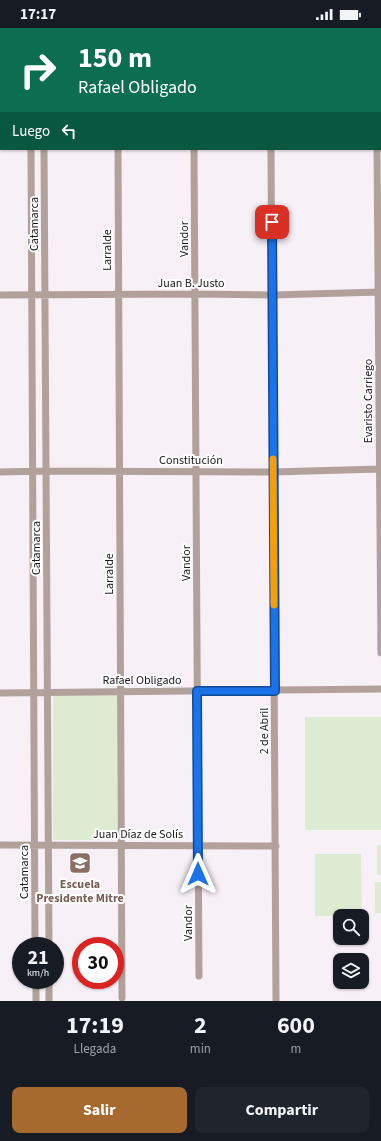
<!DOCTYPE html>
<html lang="es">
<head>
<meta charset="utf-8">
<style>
  body { margin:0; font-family:"Source Sans 3",sans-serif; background:#20242c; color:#f1f3f6; height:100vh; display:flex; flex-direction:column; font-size:15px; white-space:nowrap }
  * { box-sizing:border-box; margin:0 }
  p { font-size:13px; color:#9ea1a6 }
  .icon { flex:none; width:22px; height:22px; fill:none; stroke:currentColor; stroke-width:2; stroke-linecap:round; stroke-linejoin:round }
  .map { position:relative; height:973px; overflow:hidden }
  .panel { display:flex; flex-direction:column; background:#171b24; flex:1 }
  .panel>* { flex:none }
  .banner { position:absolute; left:0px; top:0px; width:381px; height:122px; box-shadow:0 1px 3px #0004; background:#0b6e4f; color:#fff; overflow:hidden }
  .controls { position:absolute; left:333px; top:881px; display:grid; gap:8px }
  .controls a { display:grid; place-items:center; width:36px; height:36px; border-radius:8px; background:#171b24; box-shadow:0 1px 3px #0004; font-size:20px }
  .speed { position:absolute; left:12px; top:909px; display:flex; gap:8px; font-size:20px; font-weight:700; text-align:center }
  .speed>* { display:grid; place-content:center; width:52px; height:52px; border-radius:50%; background:#171b24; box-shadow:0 1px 3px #0004; line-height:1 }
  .speed small { font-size:10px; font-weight:400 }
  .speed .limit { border:6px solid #d22; background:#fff; color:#111 }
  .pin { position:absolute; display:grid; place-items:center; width:34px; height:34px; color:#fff; margin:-17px; border-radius:8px; box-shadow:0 2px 6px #0006 }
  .me { position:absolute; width:44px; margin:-22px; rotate:0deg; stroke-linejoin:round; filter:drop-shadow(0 0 3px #0008) }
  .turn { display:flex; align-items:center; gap:14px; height:84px; padding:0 12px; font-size:18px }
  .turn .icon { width:52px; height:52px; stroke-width:2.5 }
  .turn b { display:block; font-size:28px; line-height:34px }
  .then { display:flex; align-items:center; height:38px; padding:0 12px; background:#0003; gap:8px; font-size:15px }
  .eta { display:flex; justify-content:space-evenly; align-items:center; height:68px; text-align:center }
  .eta b { font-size:24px; font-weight:700; line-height:28px }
  .cta { display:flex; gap:8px; margin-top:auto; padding:8px 12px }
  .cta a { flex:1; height:46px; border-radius:8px; background:#a76a2e; color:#fff; font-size:16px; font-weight:700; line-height:46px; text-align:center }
  .cta a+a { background:#20242c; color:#f1f3f6 }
  .status { display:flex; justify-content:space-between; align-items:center; height:28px; padding:0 20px; background:#171b24; direction:ltr }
  .status svg { height:11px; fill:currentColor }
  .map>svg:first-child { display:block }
</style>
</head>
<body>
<div class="status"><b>17:17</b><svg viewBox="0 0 49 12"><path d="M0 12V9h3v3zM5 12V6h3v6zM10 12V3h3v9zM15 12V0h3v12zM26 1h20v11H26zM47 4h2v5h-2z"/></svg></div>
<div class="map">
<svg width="381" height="973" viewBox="0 0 381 973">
  <rect width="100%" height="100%" fill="#f7f0f7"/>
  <path fill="#ddebd2" d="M53 665H117V812H53Z
    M305 689H381V802H305Z
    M377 817H381V847H377Z
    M315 826H361L362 887 315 888Z
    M375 854H381V885H375Z"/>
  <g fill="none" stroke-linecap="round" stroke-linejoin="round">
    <path stroke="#b2a19b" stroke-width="7" d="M30 0V1
      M43 0V1
      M117 0V1
      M193 0V1
      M271 0V1
      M376 0V1
      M380 83H381
      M0 85H1
      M31 121 35 918
      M44 121 49 918
      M118 121 122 970
      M194 121 199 948
      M271 121 276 973
      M377 121 381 625
      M0 267 195 266 272 267 381 264
      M0 444 46 443 273 444 381 441
      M0 665 381 661
      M0 817 276 818
      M36 952V973
      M49 952V973"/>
  </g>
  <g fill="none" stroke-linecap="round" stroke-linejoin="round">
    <g stroke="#114b97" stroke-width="10">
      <path id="route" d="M198 846 197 663H275L272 194"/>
    </g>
    <use href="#route" stroke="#1a73e8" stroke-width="7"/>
    <path stroke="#f59e0b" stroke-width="7" d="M273 431 274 577"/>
  </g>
  <defs>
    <g id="school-square" transform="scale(1.15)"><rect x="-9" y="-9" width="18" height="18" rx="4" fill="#8d6e63" stroke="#fff"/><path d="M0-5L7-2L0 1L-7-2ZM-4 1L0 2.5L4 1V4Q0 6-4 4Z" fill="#fff"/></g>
  </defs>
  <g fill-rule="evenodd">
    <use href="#school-square" x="80" y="835"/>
  </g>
  <g text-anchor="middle" stroke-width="4" stroke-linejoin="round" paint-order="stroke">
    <g font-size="12" fill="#1d1a1d" stroke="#fff">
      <text transform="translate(34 196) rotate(-90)" y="4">Catamarca</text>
      <text transform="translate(184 211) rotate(-90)" y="4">Vandor</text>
      <text transform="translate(107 222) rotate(-90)" y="4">Larralde</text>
      <text x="191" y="259">Juan B. Justo</text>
      <text transform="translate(368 373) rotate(-90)" y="4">Evaristo Carriego</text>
      <text x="191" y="436">Constitución</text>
      <text transform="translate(36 520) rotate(-90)" y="4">Catamarca</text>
      <text transform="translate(186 535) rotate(-90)" y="4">Vandor</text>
      <text transform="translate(109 546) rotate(-90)" y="4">Larralde</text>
      <text x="142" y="656">Rafael Obligado</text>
      <text transform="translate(264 703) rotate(-90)" y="4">2 de Abril</text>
      <text x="138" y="810">Juan Díaz de Solís</text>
      <text transform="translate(24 844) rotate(-90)" y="4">Catamarca</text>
      <text transform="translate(188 895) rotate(-90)" y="4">Vandor</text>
    </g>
    <g font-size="12" font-weight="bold" fill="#785e54" stroke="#fff">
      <text x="80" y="860">Escuela<tspan x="80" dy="14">Presidente Mitre</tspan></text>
    </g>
  </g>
</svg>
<div class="controls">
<a><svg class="icon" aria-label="search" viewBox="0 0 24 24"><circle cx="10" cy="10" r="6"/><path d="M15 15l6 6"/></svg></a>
<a><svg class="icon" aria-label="layers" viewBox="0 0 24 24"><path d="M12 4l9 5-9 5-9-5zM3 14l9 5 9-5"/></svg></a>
</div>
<div class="speed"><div>21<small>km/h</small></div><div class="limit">30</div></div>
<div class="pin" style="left:272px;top:194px;background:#d93025"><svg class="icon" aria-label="arrive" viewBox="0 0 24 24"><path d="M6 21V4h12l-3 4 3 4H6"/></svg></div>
<svg class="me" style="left:198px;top:846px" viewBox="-20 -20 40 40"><path d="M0-17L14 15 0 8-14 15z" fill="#1a73e8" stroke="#fff" stroke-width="4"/></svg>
<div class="banner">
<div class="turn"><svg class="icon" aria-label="right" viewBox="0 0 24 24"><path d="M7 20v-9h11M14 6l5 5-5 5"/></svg><div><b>150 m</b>Rafael Obligado</div></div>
<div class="then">Luego<svg class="icon" aria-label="left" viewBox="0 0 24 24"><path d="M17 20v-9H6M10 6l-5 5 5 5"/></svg></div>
</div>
</div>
<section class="panel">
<div class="eta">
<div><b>17:19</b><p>Llegada</p></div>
<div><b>2</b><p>min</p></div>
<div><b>600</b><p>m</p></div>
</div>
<div class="cta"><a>Salir</a><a>Compartir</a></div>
</section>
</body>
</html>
